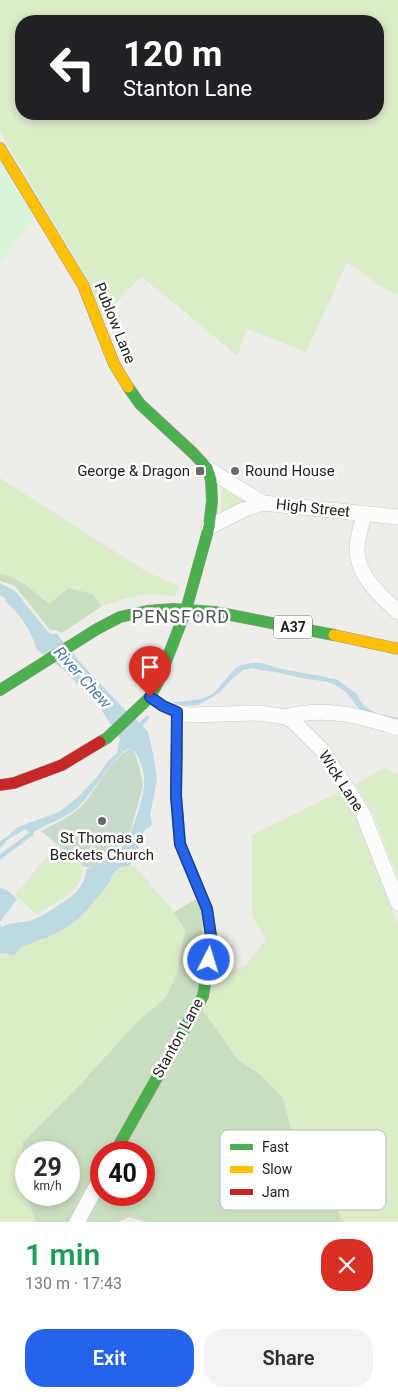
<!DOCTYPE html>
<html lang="en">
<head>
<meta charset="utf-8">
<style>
  body { margin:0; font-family:Roboto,sans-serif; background:#f2f2f3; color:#2b2b33; height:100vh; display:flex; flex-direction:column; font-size:19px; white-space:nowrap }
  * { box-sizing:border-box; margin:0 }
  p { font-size:16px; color:#7c7c81 }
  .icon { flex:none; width:28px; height:28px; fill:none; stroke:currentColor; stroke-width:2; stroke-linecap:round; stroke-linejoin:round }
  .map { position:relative; height:1222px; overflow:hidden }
  .details { display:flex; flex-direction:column; background:#fff; flex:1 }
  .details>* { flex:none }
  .guide { position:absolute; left:15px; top:15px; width:369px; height:105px; border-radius:20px; box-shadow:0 2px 8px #0003; background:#202124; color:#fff; overflow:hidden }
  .speed { position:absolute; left:15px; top:1141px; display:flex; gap:10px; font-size:25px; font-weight:700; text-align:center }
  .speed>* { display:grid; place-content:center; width:65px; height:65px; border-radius:50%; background:#fff; box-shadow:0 2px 8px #0003; line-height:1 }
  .speed small { font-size:12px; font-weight:400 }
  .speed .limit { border:8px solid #d22; background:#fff; color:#111 }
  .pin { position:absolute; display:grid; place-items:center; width:42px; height:42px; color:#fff; margin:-51px -21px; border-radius:50% 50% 50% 0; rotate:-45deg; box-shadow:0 0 5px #0007 }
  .pin .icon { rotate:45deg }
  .me { position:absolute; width:55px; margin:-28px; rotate:5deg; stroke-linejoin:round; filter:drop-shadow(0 0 4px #0008) }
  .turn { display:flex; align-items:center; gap:18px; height:105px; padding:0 25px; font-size:22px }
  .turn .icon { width:65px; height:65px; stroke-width:2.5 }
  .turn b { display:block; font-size:35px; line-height:42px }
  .round { display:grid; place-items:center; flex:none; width:52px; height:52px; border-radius:20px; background:#f2f2f3 }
  .headline { display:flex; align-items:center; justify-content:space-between; height:85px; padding:0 25px }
  h1 { font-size:30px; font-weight:600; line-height:38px; color:#1e9e55 }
  .cta { display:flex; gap:10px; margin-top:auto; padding:10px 25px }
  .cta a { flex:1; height:58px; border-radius:20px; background:#2563eb; color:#fff; font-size:20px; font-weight:600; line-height:58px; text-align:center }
  .cta a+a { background:#f2f2f3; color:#2b2b33 }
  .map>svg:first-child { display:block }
</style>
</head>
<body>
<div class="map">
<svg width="398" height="1222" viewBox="0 0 398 1222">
  <rect width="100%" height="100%" fill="#efedea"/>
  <path fill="#dbecc9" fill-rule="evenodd" d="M0 0H398V294L381 287 347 262 306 352 247 329 237 356 179 307 141 277 103 316 85 275 0 132ZM21 21H378V114H21Z
    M0 478 147 572 179 586 175 596 146 594 124 599 102 606 92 594 49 604C34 591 19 578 0 573Z
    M224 487 245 497 246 503 223 513 221 511 222 488Z
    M385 768 398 775V878L373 813 355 784Z
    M341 791 357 814 398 925V1222H343L330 1190 300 1163 283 1098 262 1076 238 1060 199 1005 204 996 223 972 245 966 266 939 252 915V835Z
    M56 845 83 867C82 873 80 882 77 886 68 897 48 907 36 914L15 895Z
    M125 866 136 867 174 912 185 930 177 974 165 998 138 1021 76 1090 39 1125 23 1142 18 1173 36 1222H0V953L9 955C13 953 17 948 22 946 43 938 65 932 82 914 89 908 93 899 100 893 104 890 103 892 106 888 111 879 115 870 125 866Z"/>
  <path fill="#c9ddbf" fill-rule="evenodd" d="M0 573C19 578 34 591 49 604L69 588 92 594 102 606 62 633 56 630H50L15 586 0 581Z
    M196 899 203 910 201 995 111 1152H101V1171L73 1222H36L18 1173 23 1142 78 1087 138 1021 165 998 177 974 185 930 174 912ZM26 1152H69V1195H26Z
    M199 1005 238 1060 262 1076 283 1098 300 1163 330 1190 343 1222H145L129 1217 119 1222H81L101 1184V1195H144V1152H118Z"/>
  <path fill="#c8dac9" d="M128 750H132L135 753 141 774 143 786 131 829 125 840 116 850 100 863 93 867H84L41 831C56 823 75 815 86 801 98 786 110 760 128 750Z"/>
  <path fill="#d8f4d9" d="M0 163 34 217 0 264Z"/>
  <path fill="#bdd9e2" d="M0 583 15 591 48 632 51 634H57L80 662 123 708 141 724 148 732 154 758 157 780 150 815 152 823 151 826 146 829 144 831 136 856 129 866C111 866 113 882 103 891 96 898 90 907 83 914 70 927 53 936 36 941 31 943 28 946 22 946L14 955 0 953V925L2 927C10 922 22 923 32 920 43 916 51 910 60 904 75 896 85 885 87 868 100 867 121 850 127 839 135 825 142 802 144 786 145 775 141 757 133 750L127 749C106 764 96 791 76 809 62 820 45 824 31 834L25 829 6 841 3 840 18 827 59 812 78 797 97 777 108 761 117 753 120 739 99 706 64 670 36 649C32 631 19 613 5 601L6 599 0 595Z
    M252 663H261L281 669 326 677 338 680 358 695 360 701 367 708 376 713 398 718V722L360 710 346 692 334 684 323 681 306 679 276 672 260 670 253 668 243 670 231 680 219 693 198 705 184 706 172 702C182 702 204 700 212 694 221 687 228 675 237 667L241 665Z
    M0 888 7 890 17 899 0 922Z"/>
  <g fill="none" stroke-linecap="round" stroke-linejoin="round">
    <path stroke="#bdd9e2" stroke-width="4.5" d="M137 728 147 718
      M0 845 4 841
      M0 857 31 834"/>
    <g stroke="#c8c7c6" stroke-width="16">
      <path id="street" d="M207 468 230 483 263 503 398 517
        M364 513C362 524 356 543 357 552 359 578 381 596 398 612
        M209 527 245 509 263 503
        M177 712 190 715 259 713 286 717 294 722 323 751 363 814 398 903
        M286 717C325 706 361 716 398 728
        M77 1222 101 1178"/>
    </g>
    <g stroke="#979981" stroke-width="12">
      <path id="fast" d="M0 690 97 629 120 617 147 611 173 609 215 612 334 635
        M100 742 107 738 150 697 158 682 186 610 209 527 212 501 211 480 207 468 193 453 140 404 128 387
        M115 1152 203 996 212 943 207 909 180 844 176 796 177 747"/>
    </g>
    <g stroke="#979981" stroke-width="12">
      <path id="slow" d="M0 148 83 285 114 364 128 387
        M334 635 398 649
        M150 697 163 706 177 712V747"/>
    </g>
    <g stroke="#979981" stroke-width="12">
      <path id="jam" d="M0 785 14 783 62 765 100 742"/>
    </g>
    <use href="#street" stroke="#fdfcfc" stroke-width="15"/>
    <use href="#fast" stroke="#4caf50" stroke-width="11"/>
    <use href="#slow" stroke="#ffc107" stroke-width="11"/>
    <use href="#jam" stroke="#c62828" stroke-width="11"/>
  </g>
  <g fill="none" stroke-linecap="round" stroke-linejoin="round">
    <g stroke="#184099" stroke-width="12">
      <path id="route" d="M150 697 163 706 177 712 176 796 180 844 207 909 212 943 209 960"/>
    </g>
    <use href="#route" stroke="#2563eb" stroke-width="9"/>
  </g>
  <g fill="#696867" stroke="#fff" stroke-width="2">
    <rect x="195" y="466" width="10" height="10" rx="2.5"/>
    <circle cx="235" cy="471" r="5"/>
    <circle cx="102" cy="821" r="5"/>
  </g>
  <g text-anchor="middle" stroke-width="5" stroke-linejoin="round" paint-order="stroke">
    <rect fill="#fff" stroke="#646464" stroke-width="1" x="274" y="615.5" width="38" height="23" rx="4"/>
    <g font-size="14" font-weight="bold" fill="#212121">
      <text x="293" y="632">A37</text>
    </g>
    <g font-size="15" fill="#212121" stroke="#fff">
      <text transform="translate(115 323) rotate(68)" y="5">Publow Lane</text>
      <text transform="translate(313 508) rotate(6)" y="5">High Street</text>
      <text transform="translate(341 781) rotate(57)" y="5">Wick Lane</text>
      <text transform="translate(178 1038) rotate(-61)" y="5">Stanton Lane</text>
    </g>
    <g font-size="15" fill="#212121" stroke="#fff" text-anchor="end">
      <text x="190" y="476">George &amp; Dragon</text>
      <text x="245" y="476" text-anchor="start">Round House</text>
      <text x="102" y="843" text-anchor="middle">St Thomas a<tspan x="102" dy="17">Beckets Church</tspan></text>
    </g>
    <g font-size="16" font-style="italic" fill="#4978aa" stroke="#fff">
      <text transform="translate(83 677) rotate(48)" y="6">River Chew</text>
    </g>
    <g font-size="18" letter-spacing="1" fill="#545454" stroke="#fff">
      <text x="181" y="623">PENSFORD</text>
    </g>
  </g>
  <rect x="220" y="1130" width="166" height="80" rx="8" fill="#fff" stroke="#bcbcbc" stroke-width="1"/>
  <rect x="230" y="1144" width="23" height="6" fill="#4caf50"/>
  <rect x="230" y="1166" width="23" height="7" fill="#ffc107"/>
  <rect x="230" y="1189" width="23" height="6" fill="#c62828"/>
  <g font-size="14" fill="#212121">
    <text x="262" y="1152">Fast</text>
    <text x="262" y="1174">Slow</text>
    <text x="262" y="1197">Jam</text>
  </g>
</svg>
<div class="speed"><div>29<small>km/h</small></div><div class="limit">40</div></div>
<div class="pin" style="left:150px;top:697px;background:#d93025"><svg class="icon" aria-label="arrive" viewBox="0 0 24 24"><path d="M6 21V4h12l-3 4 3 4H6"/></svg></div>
<svg class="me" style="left:209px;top:960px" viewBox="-20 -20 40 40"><circle r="17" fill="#2563eb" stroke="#fff" stroke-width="3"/><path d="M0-11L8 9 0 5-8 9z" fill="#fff"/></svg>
<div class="guide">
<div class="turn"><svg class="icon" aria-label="left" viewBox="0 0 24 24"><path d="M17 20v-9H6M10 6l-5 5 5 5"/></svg><div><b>120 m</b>Stanton Lane</div></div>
</div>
</div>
<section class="details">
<div class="headline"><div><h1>1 min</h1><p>130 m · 17:43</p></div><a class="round" style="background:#d93025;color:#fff"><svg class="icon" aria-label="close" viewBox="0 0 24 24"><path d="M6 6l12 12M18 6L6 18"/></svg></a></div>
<div class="cta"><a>Exit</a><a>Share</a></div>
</section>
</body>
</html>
